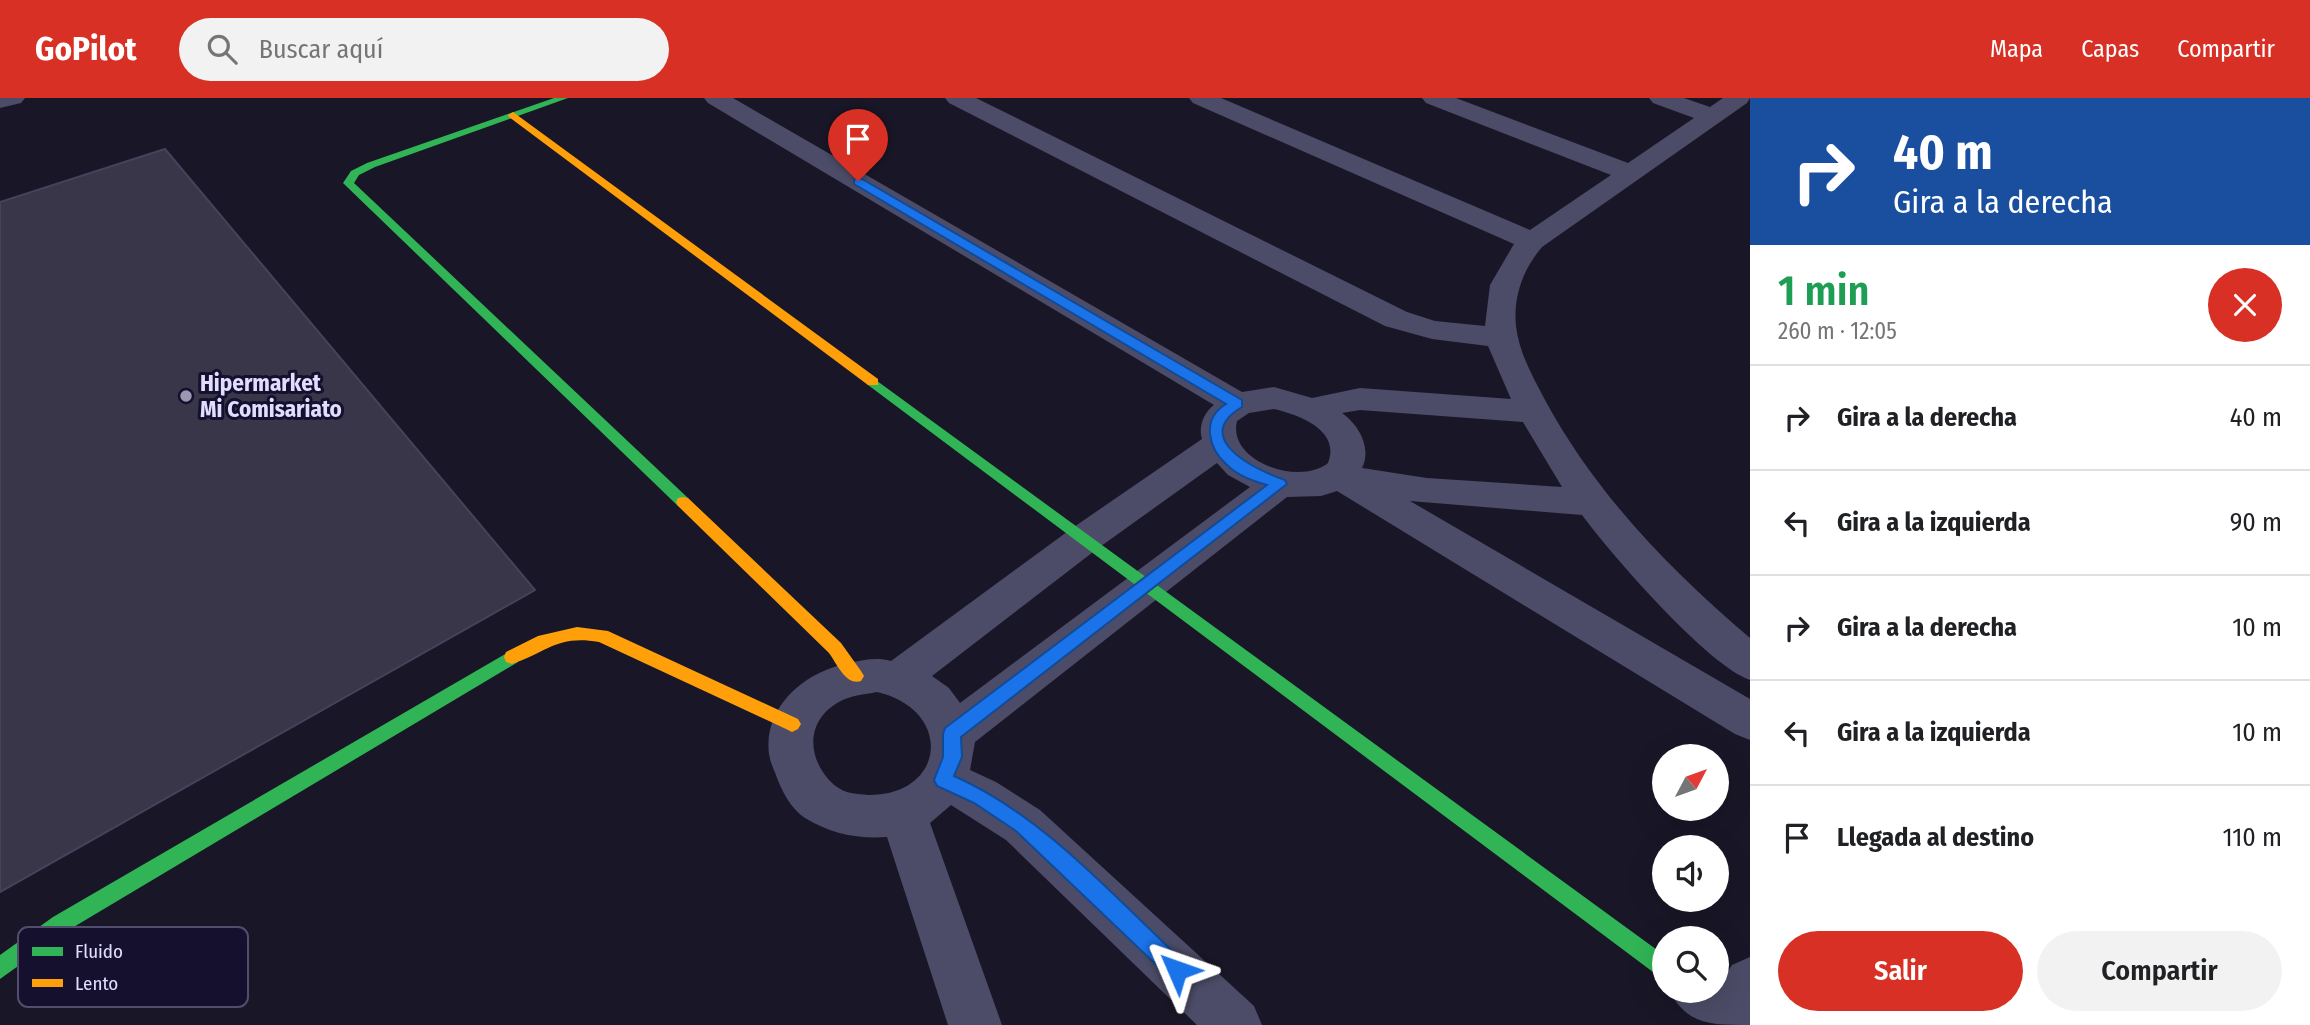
<!DOCTYPE html>
<html lang="es">
<head>
<meta charset="utf-8">
<style>
  body { margin:0; font-family:"Fira Sans Condensed",sans-serif; background:#f2f2f2; color:#202124; height:100vh; display:flex; flex-direction:column; font-size:26px; white-space:nowrap }
  * { box-sizing:border-box; margin:0 }
  p { font-size:23px; color:#757577 }
  .icon { flex:none; width:38px; height:38px; fill:none; stroke:currentColor; stroke-width:2; stroke-linecap:round; stroke-linejoin:round }
  .map { position:relative; flex:1; overflow:hidden }
  .drawer { display:flex; flex-direction:column; background:#fff; width:560px }
  .drawer>* { flex:none }
  .top-card { background:#1a4fa0; color:#fff; overflow:hidden }
  .needle { width:46px; rotate:49deg }
  .fabs { position:absolute; left:1652px; top:646px; display:grid; gap:14px }
  .fabs a { display:grid; place-items:center; width:77px; height:77px; border-radius:50%; background:#fff; box-shadow:0 7px 28px #0002; font-size:35px }
  .pin { position:absolute; display:grid; place-items:center; width:60px; height:60px; color:#fff; margin:-72px -30px; border-radius:50% 50% 50% 0; rotate:-45deg; box-shadow:0 0 7px #0007 }
  .pin .icon { rotate:45deg }
  .me { position:absolute; width:77px; margin:-38px; rotate:313deg; stroke-linejoin:round; filter:drop-shadow(0 0 5px #0008) }
  .turn { display:flex; align-items:center; gap:24px; height:147px; padding:0 28px; font-size:32px }
  .turn .icon { width:91px; height:91px; stroke-width:2.5 }
  .turn b { display:block; font-size:49px; line-height:60px }
  .round { display:grid; place-items:center; flex:none; width:74px; height:74px; border-radius:37px; background:#f2f2f2 }
  .overview { display:flex; align-items:center; justify-content:space-between; height:119px; padding:0 28px }
  h1 { font-size:42px; font-weight:600; line-height:52px; color:#1e9e55 }
  .cta { display:flex; gap:14px; margin-top:auto; padding:14px 28px }
  .cta a { flex:1; height:80px; border-radius:42px; background:#d93025; color:#fff; font-size:28px; font-weight:600; line-height:80px; text-align:center }
  .cta a+a { background:#f2f2f2; color:#202124 }
  ul { padding:0; list-style:none }
  li { display:flex; align-items:center; gap:21px; height:105px; padding:0 28px; border-top:2px solid #e0e0e0 }
  li div { flex:1 }
  li b { display:block; font-size:26px }
  li em { font-style:normal }
  header { display:flex; align-items:center; gap:42px; box-sizing:border-box; height:98px; padding:0 35px; background:#d93025; color:#fff }
  header strong { font-size:33px }
  nav { display:flex; gap:38px; margin-inline-start:auto; font-size:24px }
  .search { width:490px; height:63px; background:#f2f2f2; display:flex; align-items:center; gap:18px; box-sizing:border-box; padding:0 24px; border-radius:38px; color:#757577; font-size:26px }
  main { display:flex; flex:1; min-height:0 }
  .map>svg:first-child { display:block }
</style>
</head>
<body>
<header>
<strong>GoPilot</strong>
<div class="search"><svg class="icon" aria-label="search" viewBox="0 0 24 24"><circle cx="10" cy="10" r="6"/><path d="M15 15l6 6"/></svg>Buscar aquí</div>
<nav><a>Mapa</a><a>Capas</a><a>Compartir</a></nav>
</header>
<main>
<div class="map">
<svg width="1750" height="927" viewBox="0 0 1750 927">
  <rect width="100%" height="100%" fill="#191727"/>
  <path fill="#383648" stroke="#45425a" stroke-width="2" d="M165 51 535 492 0 794V104Z"/>
  <g fill="none" stroke-linecap="round" stroke-linejoin="round">
    <path fill="#4c4c68" fill-rule="evenodd" d="M0 0H25L21 5 0 10Z
      M704 0H733L1242 294 1274 289 1312 300 1360 290 1511 301 1488 248 1432 241 1385 228 949 5 945 0H976L1407 214 1435 223 1485 228 1490 187 1514 146 1193 5 1189 0H1221L1530 132 1611 77 1426 5 1422 0H1456L1628 65 1694 20 1653 5 1649 0H1684L1710 9 1723 0H1750L1747 5 1542 149C1523 171 1513 199 1516 228 1519 255 1533 279 1545 302 1596 396 1669 471 1750 540V582C1707 567 1611 456 1582 417L1410 403 1750 601V642L1735 636 1337 393 1321 398 1287 399 975 644 970 672 996 684 1040 712 1254 908 1262 927H1197L1006 742 951 707 930 725 1002 927H948L887 739C858 741 831 736 805 720 791 711 781 692 776 677 773 670 770 663 769 656 763 608 806 573 849 565 864 562 876 559 891 563L1071 431 1202 341C1198 329 1204 314 1214 307L708 5ZM1274 311C1299 317 1341 332 1328 365 1300 388 1227 364 1237 323L1249 315ZM1360 312 1523 324 1562 389 1427 380 1362 370C1372 350 1359 327 1342 315ZM1217 365 1228 377 1250 389 960 605 949 590 932 578 1097 451ZM877 594C954 612 946 697 869 697 853 696 841 695 830 683 804 655 808 617 845 601 855 597 867 596 877 594Z
      M1750 859V927C1710 927 1687 927 1669 892H1717V876L1723 881 1732 867Z"/>
    <path fill="#30b455" fill-rule="evenodd" d="M554 0H568L375 69 359 77 354 85 688 400 690 404 688 408H678L343 85 351 73 367 65Z
      M873 280 1664 857V880L1657 877 868 287 866 284Z
      M512 552 518 554 520 559 518 564 67 833 0 881V857L53 819Z"/>
    <path fill="#ff9f0a" fill-rule="evenodd" d="M513 14 878 281V287H868L509 19 508 17Z
      M683 399 688 400 841 545 861 573 864 578 861 583C846 588 837 566 829 555L678 408 676 404 678 400Z
      M577 529 608 533 798 621 801 626 798 631 792 634 786 631 599 544C557 537 548 554 512 566L506 564 504 559 506 554 538 538Z"/>
  </g>
  <path fill="#1a73e8" stroke="#114b97" stroke-width="2" d="M854 81H862L1242 302V309C1190 340 1255 372 1285 382L1287 386 961 639 962 659 954 678C1043 717 1114 799 1185 865L1188 872 1185 880 1177 883 1170 880 1016 733 974 705 937 688 934 682 943 659V636L945 630 1267 387C1253 383 1238 378 1227 367 1208 350 1201 321 1226 306L854 86Z"/>
  <circle fill="#9a98b3" stroke="#14102e" stroke-width="2.5" cx="186" cy="298" r="7"/>
  <g text-anchor="middle" stroke-width="6" stroke-linejoin="round" paint-order="stroke">
    <g font-size="23" font-weight="bold" fill="#e0ddff" stroke="#14102e" text-anchor="start">
      <text x="200" y="293">Hipermarket<tspan x="200" dy="26">Mi Comisariato</tspan></text>
    </g>
  </g>
  <rect x="18" y="829" width="230" height="80" rx="10" fill="#14102e" stroke="#514e6d" stroke-width="2"/>
  <rect x="32" y="849" width="31" height="9" fill="#30b455"/>
  <rect x="32" y="881" width="31" height="8" fill="#ff9f0a"/>
  <g font-size="19" fill="#e0ddff">
    <text x="75" y="860">Fluido</text>
    <text x="75" y="892">Lento</text>
  </g>
</svg>
<div class="fabs">
<a><svg class="needle" viewBox="-14 -14 28 28"><path d="M0-13l5 13h-10z" fill="#e53935"/><path d="M0 13l5-13h-10z" fill="#757577"/></svg></a>
<a><svg class="icon" aria-label="sound" viewBox="0 0 24 24"><path d="M4 9h4l5-4v14l-5-4H4zM17 9q2 3 0 6"/></svg></a>
<a><svg class="icon" aria-label="search" viewBox="0 0 24 24"><circle cx="10" cy="10" r="6"/><path d="M15 15l6 6"/></svg></a>
</div>
<div class="pin" style="left:858px;top:83px;background:#d93025"><svg class="icon" aria-label="arrive" viewBox="0 0 24 24"><path d="M6 21V4h12l-3 4 3 4H6"/></svg></div>
<svg class="me" style="left:1177px;top:872px" viewBox="-20 -20 40 40"><path d="M0-17L14 15 0 8-14 15z" fill="#1a73e8" stroke="#fff" stroke-width="4"/></svg>
</div>
<section class="drawer">
<div class="top-card">
<div class="turn"><svg class="icon" aria-label="right" viewBox="0 0 24 24"><path d="M7 20v-9h11M14 6l5 5-5 5"/></svg><div><b>40 m</b>Gira a la derecha</div></div>
</div>
<div class="overview"><div><h1>1 min</h1><p>260 m · 12:05</p></div><a class="round" style="background:#d93025;color:#fff"><svg class="icon" aria-label="close" viewBox="0 0 24 24"><path d="M6 6l12 12M18 6L6 18"/></svg></a></div>
<ul>
<li><svg class="icon" aria-label="right" viewBox="0 0 24 24"><path d="M7 20v-9h11M14 6l5 5-5 5"/></svg><div><b>Gira a la derecha</b></div><em>40 m</em></li>
<li><svg class="icon" aria-label="left" viewBox="0 0 24 24"><path d="M17 20v-9H6M10 6l-5 5 5 5"/></svg><div><b>Gira a la izquierda</b></div><em>90 m</em></li>
<li><svg class="icon" aria-label="right" viewBox="0 0 24 24"><path d="M7 20v-9h11M14 6l5 5-5 5"/></svg><div><b>Gira a la derecha</b></div><em>10 m</em></li>
<li><svg class="icon" aria-label="left" viewBox="0 0 24 24"><path d="M17 20v-9H6M10 6l-5 5 5 5"/></svg><div><b>Gira a la izquierda</b></div><em>10 m</em></li>
<li><svg class="icon" aria-label="arrive" viewBox="0 0 24 24"><path d="M6 21V4h12l-3 4 3 4H6"/></svg><div><b>Llegada al destino</b></div><em>110 m</em></li>
</ul>
<div class="cta"><a>Salir</a><a>Compartir</a></div>
</section>
</main>
</body>
</html>
